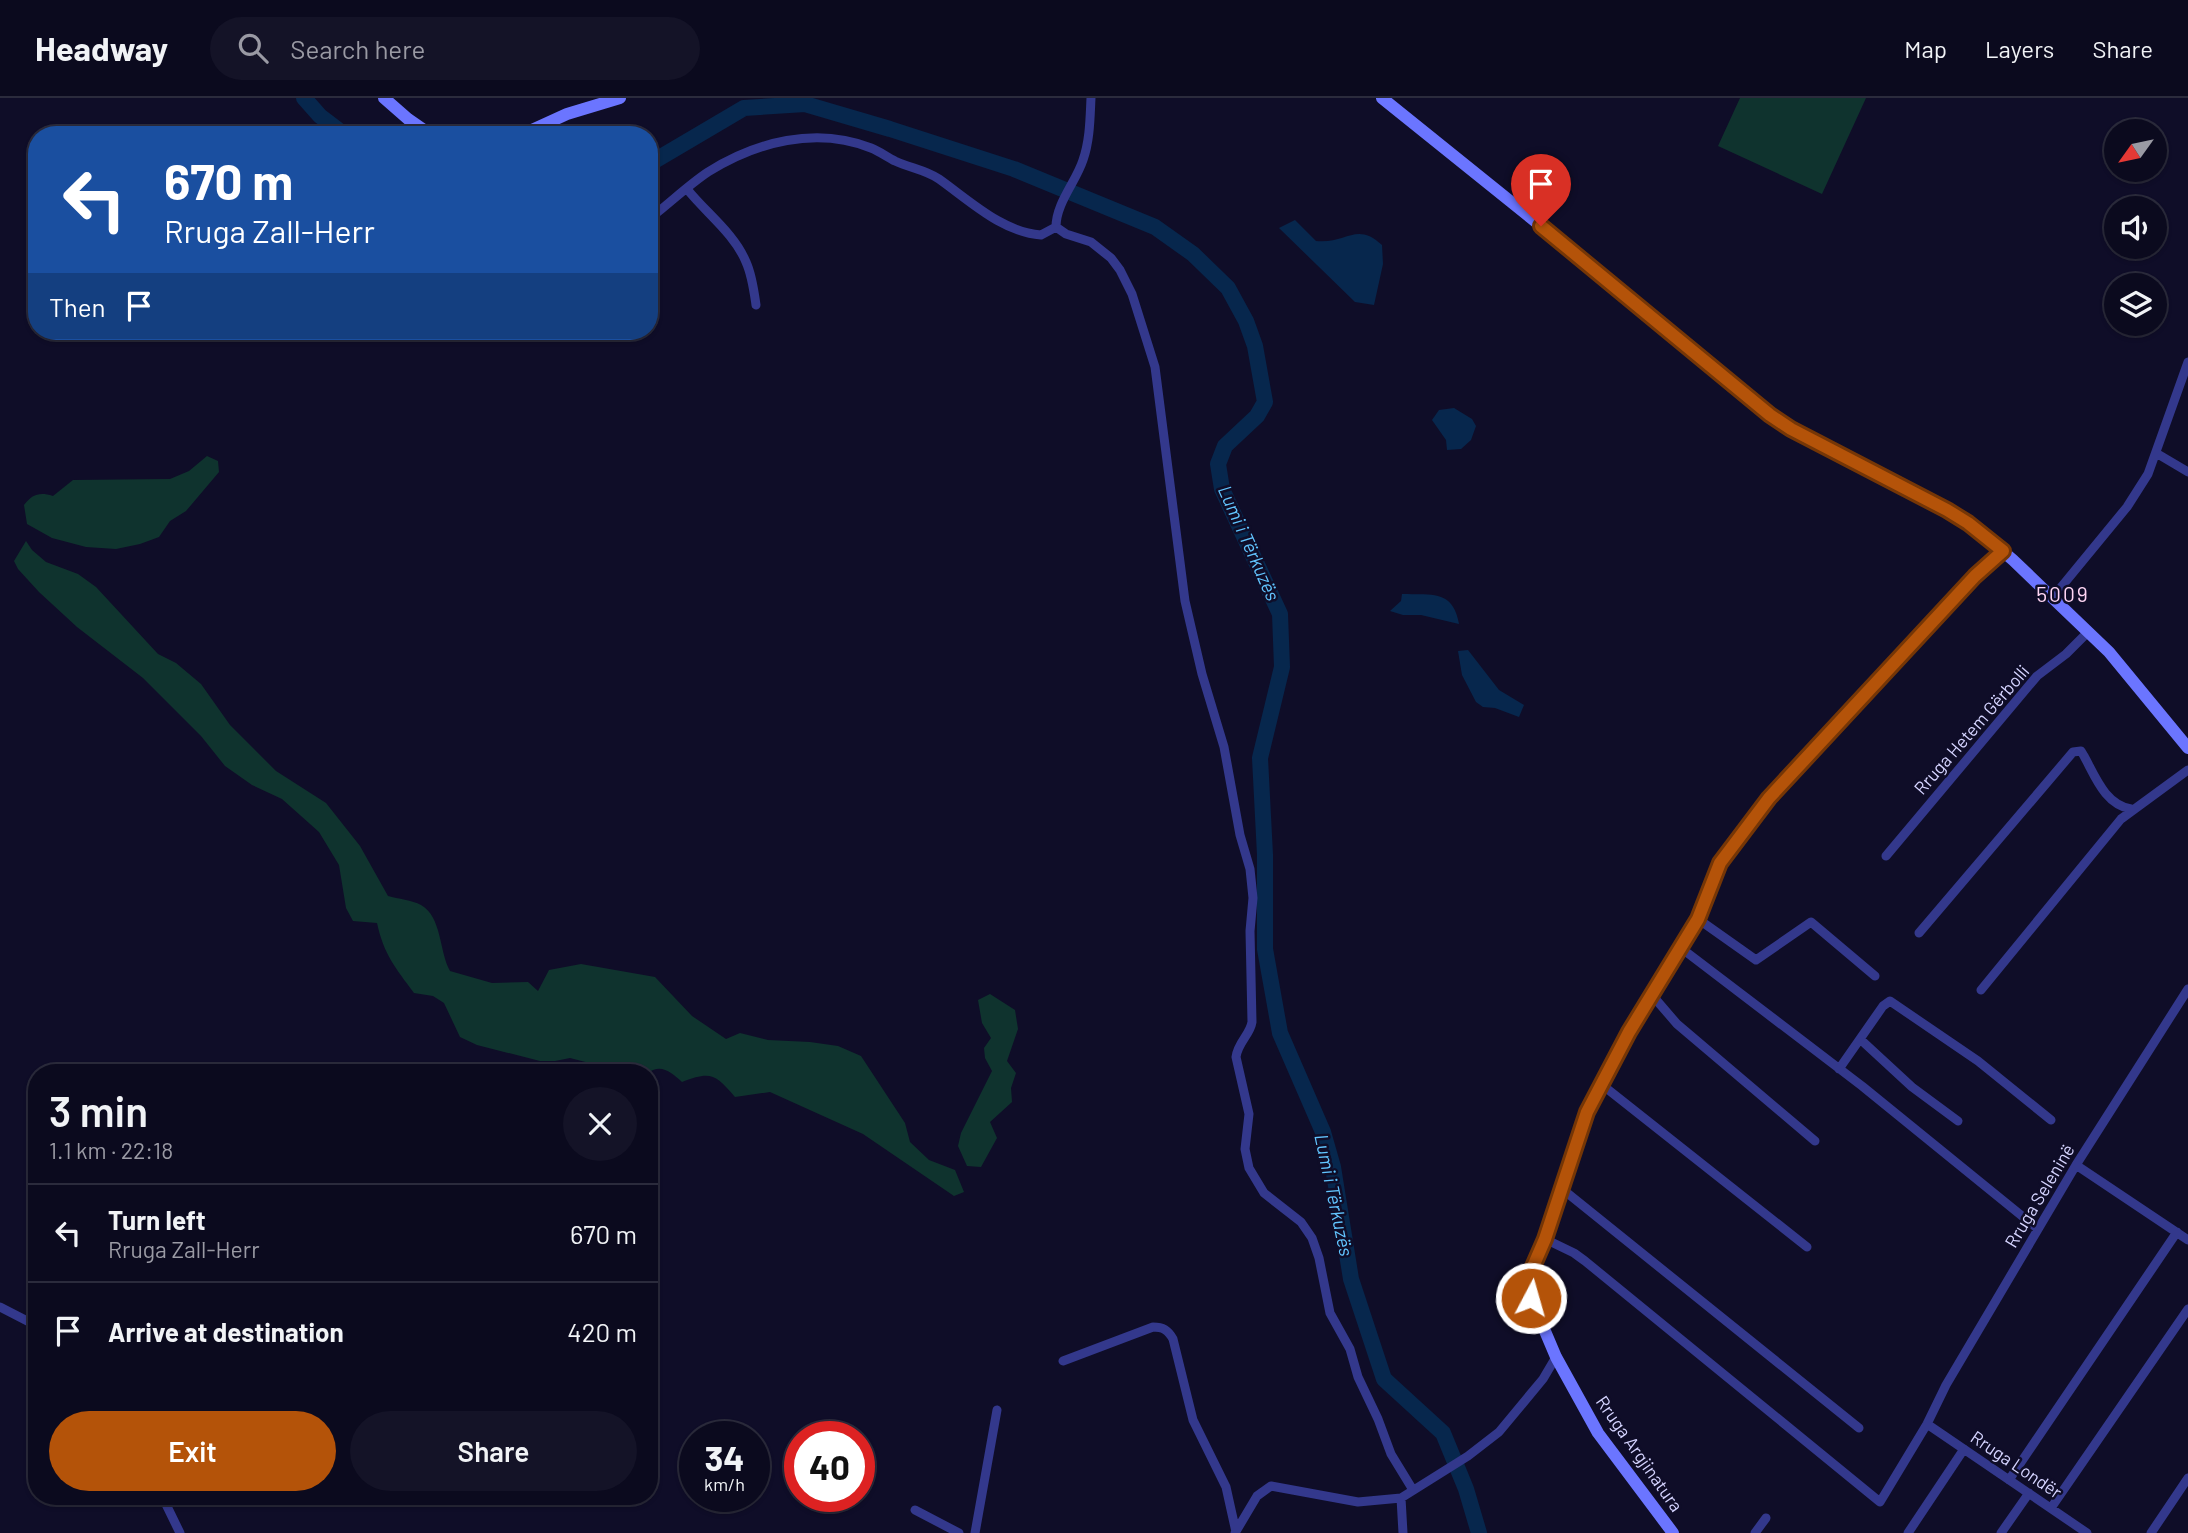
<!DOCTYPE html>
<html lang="en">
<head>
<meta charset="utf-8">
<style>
  body { margin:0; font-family:Barlow,sans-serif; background:#141327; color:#f1f3f6; height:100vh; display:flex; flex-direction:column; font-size:26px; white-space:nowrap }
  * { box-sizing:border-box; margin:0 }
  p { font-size:23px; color:#9a9aa4 }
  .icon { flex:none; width:38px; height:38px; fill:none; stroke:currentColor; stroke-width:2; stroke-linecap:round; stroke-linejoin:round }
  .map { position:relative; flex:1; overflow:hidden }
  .sheet { position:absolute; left:28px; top:966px; width:630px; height:441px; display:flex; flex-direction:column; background:#0b0a1e; border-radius:28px; box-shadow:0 2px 5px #0004,0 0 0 2px #2b2b3c }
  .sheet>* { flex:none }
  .banner { position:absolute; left:28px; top:28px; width:630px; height:214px; border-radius:28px; box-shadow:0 2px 5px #0004,0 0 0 2px #2b2b3c; background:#1a4fa0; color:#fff; overflow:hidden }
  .needle { width:46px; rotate:237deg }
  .tools { position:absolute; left:2104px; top:21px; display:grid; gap:14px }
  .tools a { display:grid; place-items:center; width:63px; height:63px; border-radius:50%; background:#0b0a1e; box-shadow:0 2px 5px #0004,0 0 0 2px #2b2b3c; font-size:35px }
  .speed { position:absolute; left:679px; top:1323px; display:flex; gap:14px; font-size:35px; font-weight:700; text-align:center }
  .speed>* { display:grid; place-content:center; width:91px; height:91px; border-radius:50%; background:#0b0a1e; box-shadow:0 2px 5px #0004,0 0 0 2px #2b2b3c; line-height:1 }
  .speed small { font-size:18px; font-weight:400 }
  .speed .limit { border:10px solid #d22; background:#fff; color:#111 }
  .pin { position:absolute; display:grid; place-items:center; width:60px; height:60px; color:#fff; margin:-72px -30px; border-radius:50% 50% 50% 0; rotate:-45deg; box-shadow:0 0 7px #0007 }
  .pin .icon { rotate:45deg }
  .me { position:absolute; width:77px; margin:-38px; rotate:6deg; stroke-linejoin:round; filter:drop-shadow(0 0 5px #0008) }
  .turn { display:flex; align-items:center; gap:24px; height:147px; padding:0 21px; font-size:32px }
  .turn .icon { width:91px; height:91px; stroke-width:2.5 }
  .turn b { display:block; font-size:49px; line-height:60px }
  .then { display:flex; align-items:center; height:66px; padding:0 21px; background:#0003; gap:14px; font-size:26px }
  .round { display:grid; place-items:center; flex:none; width:74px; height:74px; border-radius:37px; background:#141327 }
  .headline { display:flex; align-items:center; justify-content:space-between; height:119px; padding:0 21px }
  h1 { font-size:42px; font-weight:600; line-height:52px }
  .action { display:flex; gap:14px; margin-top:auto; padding:14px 21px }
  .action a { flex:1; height:80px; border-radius:42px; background:#b45309; color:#fff; font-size:28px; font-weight:600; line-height:80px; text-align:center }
  .action a+a { background:#141327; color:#f1f3f6 }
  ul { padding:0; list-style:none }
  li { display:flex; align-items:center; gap:21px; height:98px; padding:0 21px; border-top:2px solid #2b2b3c }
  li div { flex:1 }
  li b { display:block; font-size:26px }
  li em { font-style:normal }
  header { display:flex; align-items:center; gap:42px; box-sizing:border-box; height:98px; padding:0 35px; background:#0b0a1e; border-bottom:2px solid #2b2b3c }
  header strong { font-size:33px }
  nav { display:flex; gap:38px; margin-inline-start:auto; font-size:24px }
  .search { width:490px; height:63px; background:#141327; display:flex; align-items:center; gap:18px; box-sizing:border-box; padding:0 24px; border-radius:38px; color:#9a9aa4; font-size:26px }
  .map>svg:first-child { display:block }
</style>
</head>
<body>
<header>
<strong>Headway</strong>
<div class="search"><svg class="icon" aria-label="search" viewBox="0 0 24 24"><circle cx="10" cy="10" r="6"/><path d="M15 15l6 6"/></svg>Search here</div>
<nav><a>Map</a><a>Layers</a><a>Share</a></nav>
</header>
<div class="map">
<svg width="2188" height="1435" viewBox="0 0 2188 1435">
  <rect width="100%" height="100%" fill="#0f0d28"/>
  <path fill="#0f332e" d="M1740 0H1866L1822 96 1718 48Z
    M207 358 218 363 219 374 186 413 170 423 159 439 140 446 116 451 86 449 52 440 27 426 24 407C33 396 39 394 53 398L73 382 170 381 189 373Z
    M26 443 32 452 46 464 78 476 96 489 158 556 176 565 201 586 230 627 276 673 326 705 360 748 388 798C398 801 412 802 421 807 442 819 439 853 450 873L492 885 528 884 538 893 549 872 581 866 655 879 692 918 726 941 740 935 768 942 810 944 838 948 861 958 905 1025 910 1044 929 1062 955 1072 964 1094 954 1098 863 1036 770 994 735 999C715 976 711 973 682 984 672 975 661 965 648 975H611L601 968 570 960 555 963H540L477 947 460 939 444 905 433 898 414 895C395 869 384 857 377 825L353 823 346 810 339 767 319 734 282 701 252 687 225 668 201 638 143 580 77 529 39 494 18 471 14 463Z
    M990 896 1015 912 1018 931 1007 963 1016 975 1011 990 1012 1004 990 1024 997 1040 981 1069 967 1068 958 1048 961 1035 992 973 985 960 984 950 991 940 982 925 978 902Z"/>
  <path fill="#07274d" d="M1295 122 1316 143C1347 146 1356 123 1382 147L1383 166 1374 207 1355 204 1279 130Z
    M1454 310 1472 321 1476 328 1471 342 1461 351 1447 352 1446 342 1432 322 1439 312Z
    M1402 496C1431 497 1453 491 1459 526L1421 517H1403L1390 513 1401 503Z
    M1468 552 1499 592 1524 607 1519 619 1495 610 1483 609 1476 604 1462 577 1458 553Z"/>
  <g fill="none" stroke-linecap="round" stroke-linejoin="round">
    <path stroke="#07274d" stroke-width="16" d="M304 0 320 18 345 37
      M649 66 744 10 805 6 890 31 1014 71 1155 129 1193 156 1228 190 1246 223 1255 248 1265 304 1257 318 1225 348 1218 366 1222 391 1280 516 1282 569 1260 660 1265 757V851L1280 935 1323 1034 1333 1069 1351 1181 1384 1281 1443 1335 1466 1391 1479 1435"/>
    <path stroke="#33388c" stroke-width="9" d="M687 91C706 115 734 135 746 164 752 177 754 193 756 207
      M649 121C669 106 687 88 708 74 756 44 816 28 871 50 879 53 887 59 895 63 910 70 926 72 939 81 970 103 1002 134 1041 137L1056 129
      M1056 129 1066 136 1091 144 1111 160 1120 172 1132 196 1155 269 1185 503 1202 576 1224 649 1240 737 1250 771 1253 800 1250 833 1252 924C1250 937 1238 944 1236 959L1249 1016 1245 1051 1249 1070 1264 1095 1301 1124 1312 1140 1319 1160 1330 1215 1350 1251 1358 1279 1378 1321 1391 1356 1413 1392
      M1056 129C1056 105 1076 84 1083 62 1090 42 1090 20 1091 0
      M2156 355 2188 374
      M2053 499 2127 409 2148 376 2188 264
      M1886 758 2037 578 2066 556 2088 534
      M1698 821 1756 862 1811 824 1875 878
      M1919 835 2073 654 2081 653 2084 658C2096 680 2105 706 2131 711
      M1681 850 1862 988 2038 1131
      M1981 892 2121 721 2188 672
      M1652 897 1677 926 1815 1043
      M1860 941 1912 989 1958 1023
      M1839 971 1883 908 1890 903 1978 963 2051 1022
      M1601 986 1807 1149
      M2076 1067 2188 1142
      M1561 1090 1859 1330
      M1545 1141 1574 1155 1585 1163 1880 1404 1927 1326 1946 1287 2076 1067 2188 891
      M0 1209 37 1228
      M1063 1263 1153 1229C1163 1229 1168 1232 1173 1241L1193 1322 1226 1389 1236 1434
      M1927 1326 2087 1435
      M2009 1382 2177 1134
      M162 1398 180 1435
      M1401 1400 1403 1435
      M2051 1410 2188 1211
      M915 1412 959 1435
      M975 1435 997 1312
      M1235 1435 1257 1398 1271 1388 1358 1404 1401 1400 1468 1358 1499 1334 1543 1281 1556 1259
      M1755 1435 1766 1420
      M1908 1435 1964 1351
      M2001 1435 2029 1395
      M2151 1435 2188 1380"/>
    <path stroke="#6b75ff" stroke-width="12" d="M384 0 408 21 431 37
      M1382 0 1561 144 1770 317 1791 331 1947 412 1986 439 2013 462 2109 554 2188 650
      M521 37 567 16 620 0
      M1673 1435 1598 1335 1556 1259 1531 1200 1529 1181 1532 1171 1545 1141 1587 1014 1629 934 1698 821 1720 765 1769 700 1975 478 2003 453"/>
  </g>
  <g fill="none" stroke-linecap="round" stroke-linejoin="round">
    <g stroke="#753606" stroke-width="18">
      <path id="route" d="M1531 1200 1530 1181 1532 1171 1545 1141 1587 1014 1629 934 1698 821 1720 765 1769 700 1975 478 2003 453 1968 425 1947 412 1791 331 1770 317 1541 128"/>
    </g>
    <use href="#route" stroke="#b45309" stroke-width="12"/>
  </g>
  <g text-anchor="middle" stroke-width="5" stroke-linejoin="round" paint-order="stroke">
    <g font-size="18" fill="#d5d4ff" stroke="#0f0d28">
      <text transform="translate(1972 632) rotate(-49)" y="6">Rruga Hetem Gërbolli</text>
      <text transform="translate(2040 1098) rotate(-59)" y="6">Rruga Seleninë</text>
      <text transform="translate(1639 1356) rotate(55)" y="6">Rruga Argjinatura</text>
      <text transform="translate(2016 1367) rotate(34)" y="6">Rruga Londër</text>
    </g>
    <g font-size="19" font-style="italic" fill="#62c5ff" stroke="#0f0d28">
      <text transform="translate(1249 445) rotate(66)" y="7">Lumi i Tërkuzës</text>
      <text transform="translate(1334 1097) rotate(78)" y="7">Lumi i Tërkuzës</text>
    </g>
    <g font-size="21" letter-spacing="2" fill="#ffd6f4" stroke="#0f0d28">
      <text x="2063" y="504">5009</text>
    </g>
  </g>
</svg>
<div class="tools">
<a><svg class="needle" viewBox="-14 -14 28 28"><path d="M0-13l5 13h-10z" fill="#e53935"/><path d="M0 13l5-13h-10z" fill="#9a9aa4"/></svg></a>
<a><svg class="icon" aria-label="sound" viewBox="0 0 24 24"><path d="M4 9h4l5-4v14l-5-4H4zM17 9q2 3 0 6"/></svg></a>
<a><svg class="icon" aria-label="layers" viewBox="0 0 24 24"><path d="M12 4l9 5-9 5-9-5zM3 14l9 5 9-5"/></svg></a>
</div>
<div class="speed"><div>34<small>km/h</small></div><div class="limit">40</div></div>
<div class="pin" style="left:1541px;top:128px;background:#d93025"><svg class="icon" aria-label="arrive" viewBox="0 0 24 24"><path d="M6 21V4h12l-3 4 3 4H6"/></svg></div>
<svg class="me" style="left:1531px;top:1200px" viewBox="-20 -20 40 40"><circle r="17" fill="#b45309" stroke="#fff" stroke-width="3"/><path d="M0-11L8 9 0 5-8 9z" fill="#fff"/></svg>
<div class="banner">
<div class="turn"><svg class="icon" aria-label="left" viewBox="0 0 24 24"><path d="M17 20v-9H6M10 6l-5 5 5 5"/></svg><div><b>670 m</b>Rruga Zall-Herr</div></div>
<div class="then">Then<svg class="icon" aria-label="arrive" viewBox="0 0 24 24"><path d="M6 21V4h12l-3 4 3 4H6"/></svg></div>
</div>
<section class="sheet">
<div class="headline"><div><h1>3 min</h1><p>1.1 km · 22:18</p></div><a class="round"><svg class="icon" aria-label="close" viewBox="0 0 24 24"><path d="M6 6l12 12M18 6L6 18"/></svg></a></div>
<ul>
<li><svg class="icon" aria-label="left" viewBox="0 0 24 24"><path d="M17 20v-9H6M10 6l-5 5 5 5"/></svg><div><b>Turn left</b><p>Rruga Zall-Herr</p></div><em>670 m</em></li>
<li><svg class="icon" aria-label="arrive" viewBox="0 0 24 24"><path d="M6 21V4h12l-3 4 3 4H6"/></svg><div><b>Arrive at destination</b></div><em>420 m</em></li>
</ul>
<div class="action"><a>Exit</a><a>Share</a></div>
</section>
</div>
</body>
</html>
